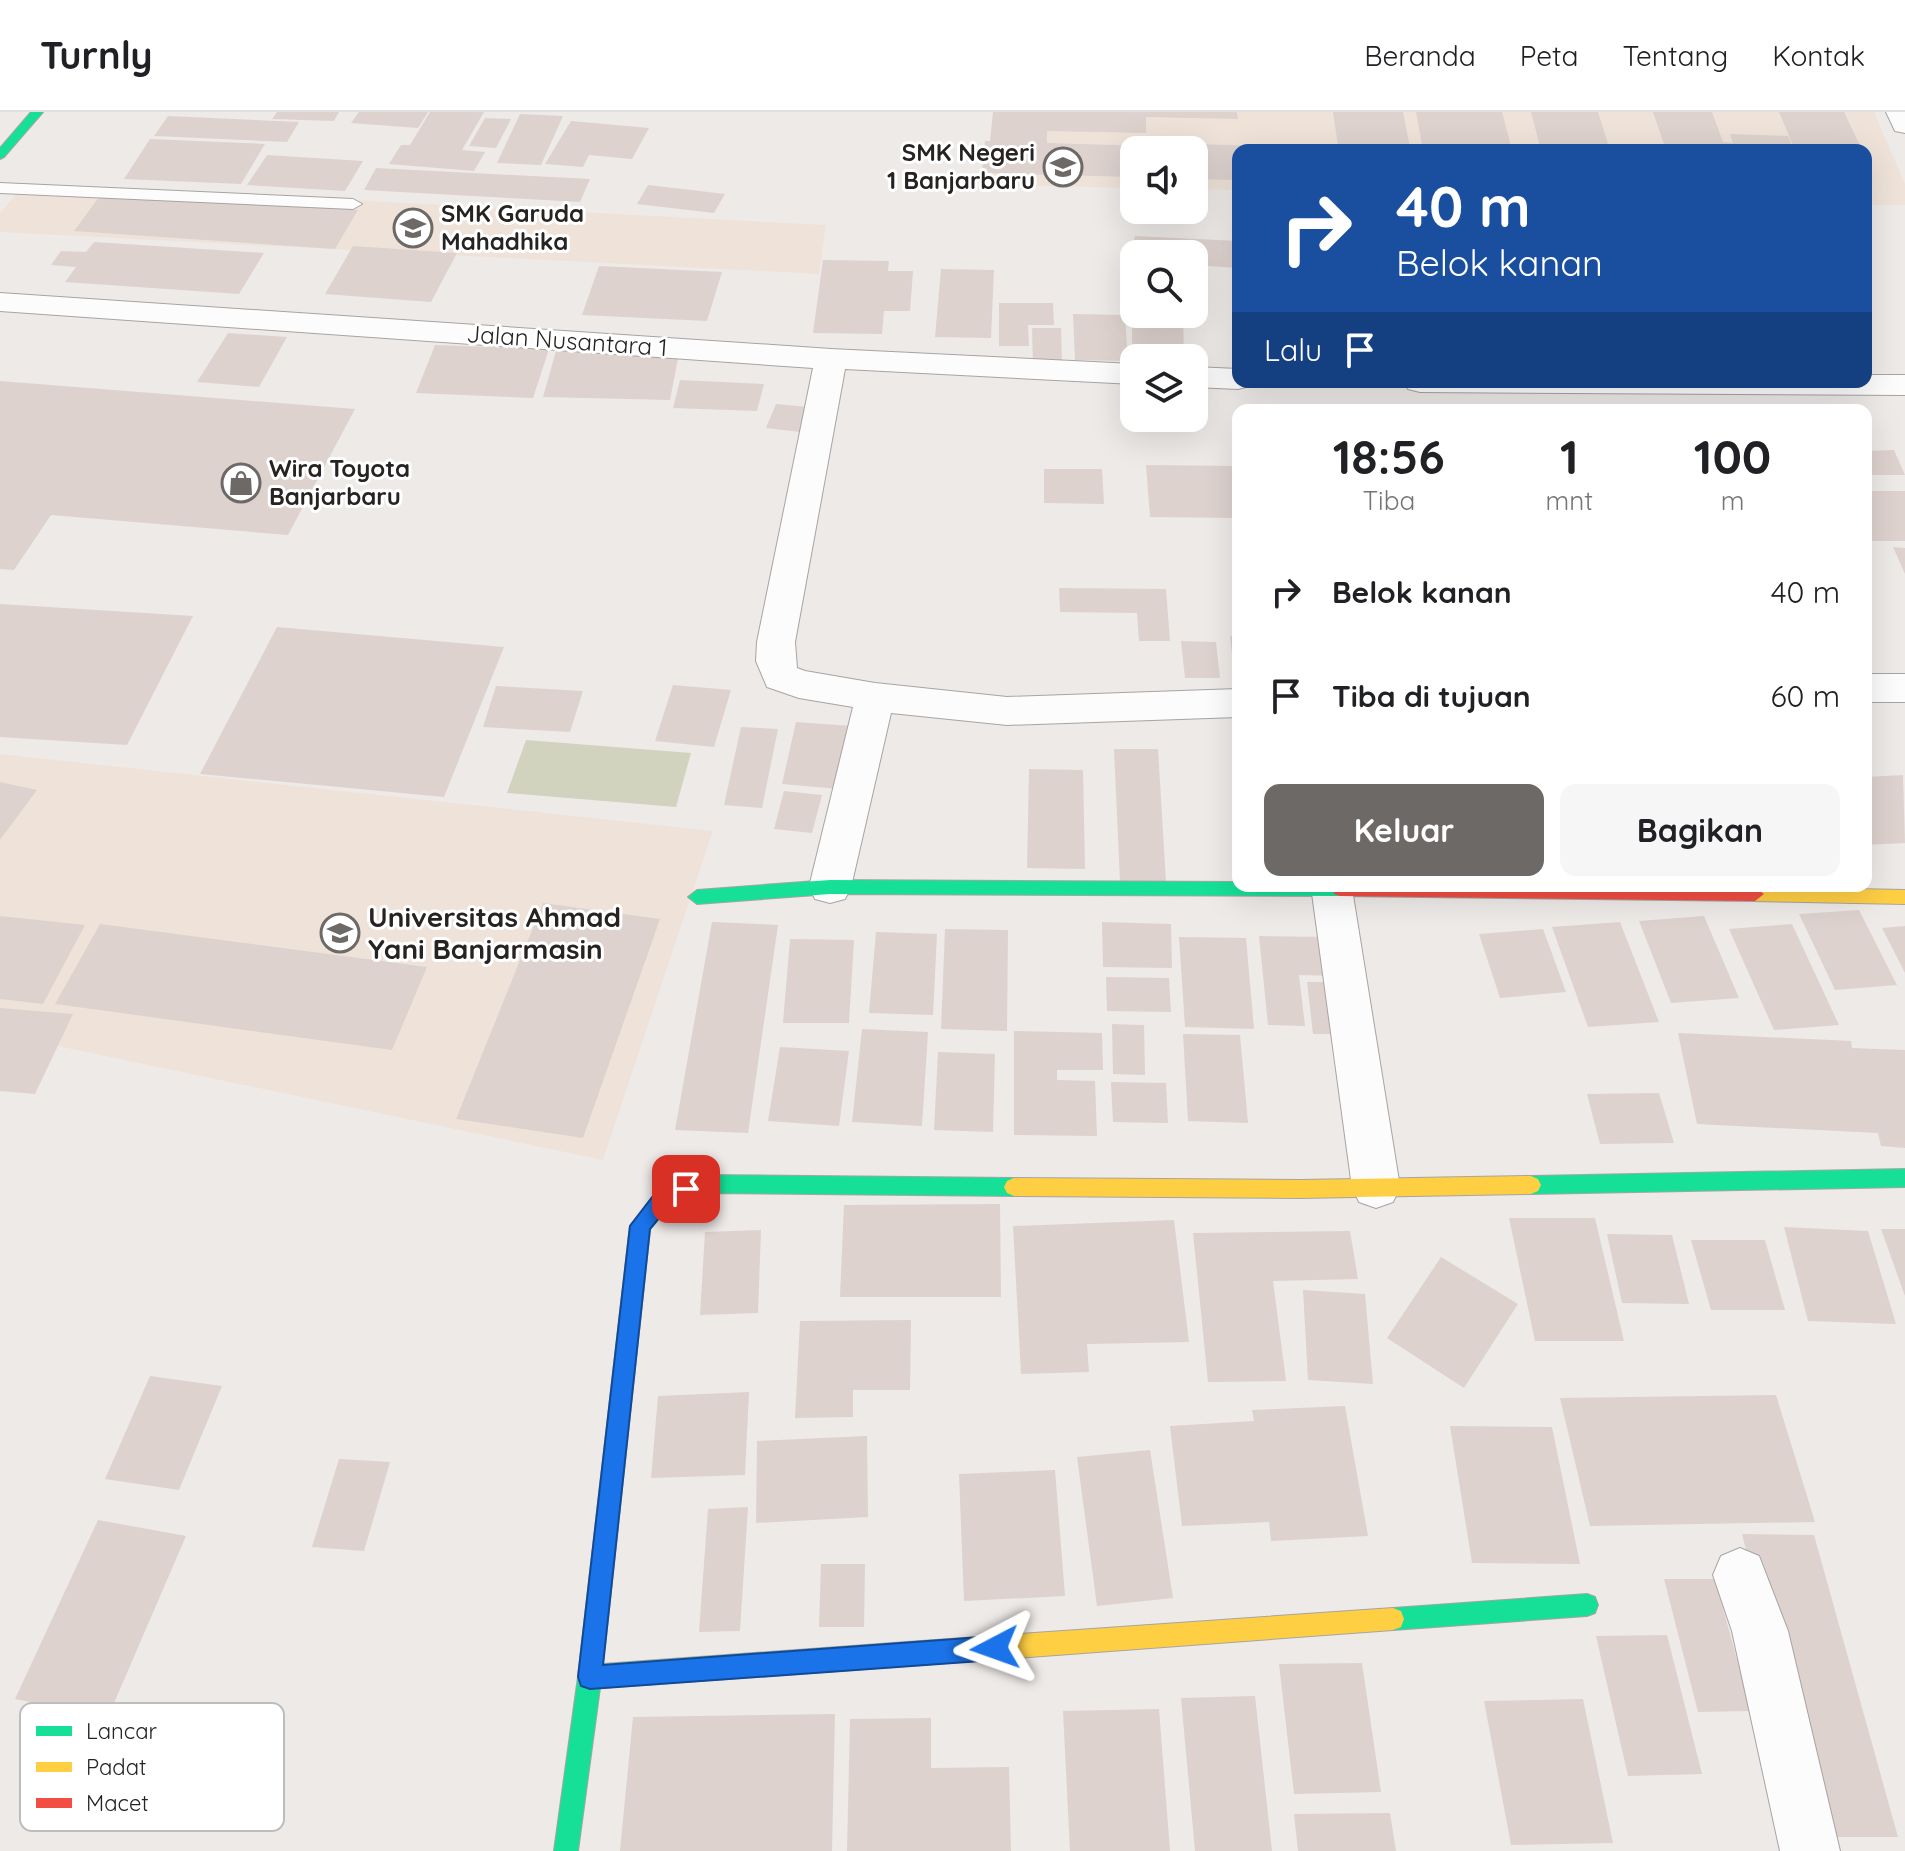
<!DOCTYPE html>
<html lang="id">
<head>
<meta charset="utf-8">
<style>
  body { margin:0; font-family:Quicksand,sans-serif; background:#f6f6f6; color:#202124; height:100vh; display:flex; flex-direction:column; font-size:30px; white-space:nowrap }
  * { box-sizing:border-box; margin:0 }
  p { font-size:26px; color:#757577 }
  .icon { flex:none; width:44px; height:44px; fill:none; stroke:currentColor; stroke-width:2; stroke-linecap:round; stroke-linejoin:round }
  .map { position:relative; flex:1; overflow:hidden }
  .drawer { position:absolute; left:1232px; top:292px; width:640px; height:488px; display:flex; flex-direction:column; background:#fff; border-radius:16px; box-shadow:0 8px 32px #0002 }
  .drawer>* { flex:none }
  .hud { position:absolute; left:1232px; top:32px; width:640px; height:244px; border-radius:16px; box-shadow:0 8px 32px #0002; background:#1a4fa0; color:#fff; overflow:hidden }
  .buttons { position:absolute; left:1120px; top:24px; display:grid; gap:16px }
  .buttons a { display:grid; place-items:center; width:88px; height:88px; border-radius:16px; background:#fff; box-shadow:0 8px 32px #0002; font-size:40px }
  .pin { position:absolute; display:grid; place-items:center; width:68px; height:68px; color:#fff; margin:-34px; border-radius:16px; box-shadow:0 4px 12px #0006 }
  .me { position:absolute; width:88px; margin:-44px; rotate:266deg; stroke-linejoin:round; filter:drop-shadow(0 0 6px #0008) }
  .turn { display:flex; align-items:center; gap:28px; height:168px; padding:0 32px; font-size:36px }
  .turn .icon { width:104px; height:104px; stroke-width:2.5 }
  .turn b { display:block; font-size:56px; line-height:68px }
  .then { display:flex; align-items:center; height:76px; padding:0 32px; background:#0003; gap:16px; font-size:30px }
  .eta { display:flex; justify-content:space-evenly; align-items:center; height:136px; text-align:center }
  .eta b { font-size:48px; font-weight:700; line-height:56px }
  .cta { display:flex; gap:16px; margin-top:auto; padding:16px 32px }
  .cta a { flex:1; height:92px; border-radius:16px; background:#6c6967; color:#fff; font-size:32px; font-weight:700; line-height:92px; text-align:center }
  .cta a+a { background:#f6f6f6; color:#202124 }
  ul { padding:0; list-style:none }
  li { display:flex; align-items:center; gap:24px; height:104px; padding:0 32px }
  li div { flex:1 }
  li b { display:block; font-size:30px }
  li em { font-style:normal }
  header { display:flex; align-items:center; gap:48px; box-sizing:border-box; height:112px; padding:0 40px; background:#fff; border-bottom:2px solid #e0e0e0 }
  header strong { font-size:38px }
  nav { display:flex; gap:44px; margin-inline-start:auto; font-size:28px }
  .map>svg:first-child { display:block }
</style>
</head>
<body>
<header>
<strong>Turnly</strong>
<nav><a>Beranda</a><a>Peta</a><a>Tentang</a><a>Kontak</a></nav>
</header>
<div class="map">
<svg width="1905" height="1739" viewBox="0 0 1905 1739">
  <rect width="100%" height="100%" fill="#eeeae8"/>
  <path fill="#efe3d9" d="M996 0H1874L1905 72V93H1866V38H1238V78L1194 77V38H1134V76L990 73Z
    M26 71 826 113 819 162 0 120V101Z
    M0 642 713 719 603 1048 0 922Z"/>
  <path fill="#d1d3be" d="M526 628 691 641 676 695 507 681Z"/>
  <path fill="#ddd2ce" d="M277 0H339L334 9 272 7Z
    M359 0H428L418 16 351 11Z
    M430 0H484L462 38 485 40 474 59 389 52 401 33H410Z
    M993 0H1237L1238 7 1146 5V21L1047 19V31L1148 34V38H1134V65L982 61 985 29H990Z
    M1333 0H1403L1410 36 1338 34Z
    M1416 0H1502L1512 38H1423Z
    M1531 0H1598L1610 38H1541Z
    M1653 0H1712L1723 30 1733 31 1730 22 1788 24 1794 38H1666Z
    M1779 0H1844L1862 38H1795Z
    M520 2 563 4 541 53 497 51Z
    M168 4 299 10 287 30 154 24Z
    M485 6 511 7 496 36 469 34Z
    M571 9 649 16 632 47 589 43 583 55 545 52Z
    M150 27 265 32 241 72 124 67Z
    M1161 31 1300 35V38H1238V68L1194 67V38H1161Z
    M267 43 363 49 345 79 247 73Z
    M376 56 590 67 580 90 364 78Z
    M648 73 725 82 714 101 637 92Z
    M102 81 358 98 335 137 74 119Z
    M1135 124 1238 129V156L1194 153V142H1134V185L1122 177Z
    M94 130 264 141 239 182 65 170 76 155 51 153 61 139 86 140Z
    M353 134 457 141 431 190 325 182Z
    M823 148 889 149 888 159H913L910 199H884L882 222 813 221Z
    M599 154 722 160 707 209 582 203Z
    M941 157 994 158 991 226 935 225Z
    M999 191H1053L1054 213H1028L1029 234H999Z
    M1073 202 1125 203 1128 249 1075 248Z
    M1183 202 1184 246H1132V203Z
    M1032 216H1061L1062 252H1033Z
    M228 221 287 225 259 275 197 270Z
    M435 233 549 237 533 286 416 281Z
    M556 239 679 241 670 288 543 285Z
    M680 268 764 272 757 299 673 296Z
    M0 269 355 297 288 423 51 403 14 458 0 457Z
    M776 292 808 295 800 320 766 316Z
    M1894 338 1905 363H1866V339Z
    M1146 353 1238 354V406L1150 405Z
    M1044 357H1102L1104 392 1044 391Z
    M1866 379H1905V429H1866Z
    M1893 435 1905 436V462Z
    M1059 476 1166 477 1170 529H1139L1137 501 1060 500Z
    M0 492 193 504 127 633 0 625Z
    M277 515 504 535 444 685 200 662Z
    M1230 524H1238V552H1233Z
    M1181 529 1216 530 1220 566H1185Z
    M673 573 731 578 714 635 655 629Z
    M496 574 583 579 570 620 483 615Z
    M796 610 851 614 839 677 782 672Z
    M741 615 778 617 762 696 724 693Z
    M1114 637H1158L1166 770 1120 769Z
    M1029 657 1083 658 1085 757 1027 756Z
    M1903 663 1905 731 1866 733V665Z
    M0 670 37 678 0 728Z
    M784 679 822 683 812 721 774 717Z
    M543 791 660 807 583 1026 456 1007Z
    M1859 798 1897 873 1835 878 1799 802Z
    M0 804 85 813 43 892 0 887Z
    M1704 804 1739 886 1671 891 1639 809Z
    M712 810 778 813 748 1021 675 1018Z
    M1102 810 1171 812 1172 856 1103 855Z
    M1620 810 1659 910 1588 915 1552 815Z
    M100 812 427 855 392 938 55 892Z
    M1792 812 1839 913 1774 918 1729 817Z
    M1905 814V861L1882 816Z
    M945 817 1008 818 1007 919 941 917Z
    M1543 817 1566 880 1500 886 1479 822Z
    M876 820 937 822 933 903 869 901Z
    M1259 824 1332 825 1337 864 1299 863 1305 914 1268 913Z
    M1179 825 1246 826 1254 917 1185 915Z
    M790 827 854 828 849 911H783Z
    M1106 865 1169 866 1171 900 1107 899Z
    M1307 870H1336L1343 922H1313Z
    M0 896 73 902 35 982 0 979Z
    M1112 912 1144 913 1145 963 1113 962Z
    M862 917 928 920 922 1014 852 1010Z
    M1014 919 1102 921 1103 958H1057V968L1095 969 1097 1024 1014 1023Z
    M1678 921 1851 929 1852 936 1905 938V1036L1881 1034 1878 1021 1697 1012Z
    M1183 922 1240 923 1248 1011 1188 1009Z
    M780 935 849 939 839 1014 768 1009Z
    M938 940 995 942 993 1020 934 1018Z
    M1111 970 1166 971 1168 1011 1113 1010Z
    M1659 981 1674 1031 1600 1032 1587 982Z
    M1000 1092 1001 1185H840L844 1093Z
    M1509 1106H1595L1624 1229H1535Z
    M1174 1108 1189 1230 1087 1232 1089 1260 1021 1262 1013 1114Z
    M1784 1115 1868 1119 1896 1212 1808 1209Z
    M1881 1117H1905V1184Z
    M761 1118 758 1201 700 1203 705 1120Z
    M1350 1119 1358 1167 1273 1169 1286 1269 1208 1270 1193 1121Z
    M1607 1122 1672 1123 1689 1192 1622 1191Z
    M1691 1128H1765L1785 1198H1711Z
    M1441 1145 1518 1192 1464 1276 1387 1226Z
    M1303 1178 1365 1182 1373 1272 1308 1268Z
    M911 1208 910 1278H853V1305L795 1306 800 1209Z
    M150 1264 222 1274 179 1378 105 1367Z
    M749 1280 745 1363 651 1366 658 1284Z
    M1776 1283 1815 1410 1590 1414 1560 1286Z
    M1345 1294 1368 1424 1271 1429 1269 1410 1182 1414 1170 1314 1254 1309 1252 1298Z
    M1450 1314 1552 1315 1580 1452 1472 1451Z
    M867 1324 868 1405 756 1411 757 1329Z
    M1150 1338 1173 1486 1097 1494 1077 1345Z
    M339 1347 390 1350 364 1439 312 1435Z
    M1055 1358 1065 1484 964 1489 959 1362Z
    M748 1395 740 1519 699 1520 708 1397Z
    M98 1408 186 1424 108 1605 15 1587Z
    M1742 1422 1814 1423 1898 1725H1818Z
    M821 1452H865L864 1515H819Z
    M1664 1467H1715L1751 1599 1698 1600Z
    M1667 1523 1702 1662 1628 1664 1596 1524Z
    M1362 1551 1381 1680 1294 1682 1279 1552Z
    M1255 1584 1272 1739H1195L1181 1586Z
    M1583 1587 1613 1731 1511 1733 1484 1589Z
    M1159 1597 1170 1739H1070L1063 1599Z
    M835 1602 832 1739H620L633 1605Z
    M931 1606V1656L1009 1655 1011 1739H847L850 1607Z
    M1390 1701 1396 1739H1298L1294 1702Z"/>
  <g fill="none" stroke-linecap="round" stroke-linejoin="round">
    <g stroke="#a7a4a3" stroke-width="2">
      <path id="lane" d="M0 71 353 87 362 92 353 97 0 81Z"/>
    </g>
    <g stroke="#a7a4a3" stroke-width="2">
      <path id="street" d="M1886 0H1905V21L1895 19Z
        M0 181 831 237 1134 252V272L845 257 795 530 797 556 805 559 875 571 1007 585 1238 577V605L1007 613 891 601 851 775 845 787 830 791 815 787 809 775 853 595 799 586 767 575 756 549 757 530 813 256 0 199Z
        M1194 255 1238 257V270H1252L1250 274 1238 277 1194 275Z
        M1866 263H1905V283L1420 280 1408 277 1404 270H1866Z
        M1866 562H1905V590H1866Z
        M1311 774H1351L1352 777 1400 1075 1393 1090 1376 1096 1359 1090 1352 1075Z
        M1740 1436 1759 1444 1788 1519 1840 1739H1780L1732 1519 1713 1463 1721 1444Z"/>
    </g>
    <g stroke="#a7a4a3" stroke-width="2">
      <path id="fast" d="M31 0H43L4 45 0 47V36Z
        M830 768 1238 770V774H1347L1349 777 1340 784 830 782 697 792 688 785 697 778Z
        M1905 1057V1075L1531 1082 1524 1079 1521 1073 1524 1067 1531 1064Z
        M705 1063 1014 1066 1021 1069 1024 1075 1021 1081 1014 1084 705 1081 673 1089 650 1117 603 1552 907 1530 915 1534 919 1542 915 1550 907 1554 600 1576 578 1739H554L578 1565 630 1114 660 1076Z
        M1587 1482 1595 1485 1598 1493 1595 1501 1587 1504 1393 1518 1385 1515 1382 1507 1385 1499 1393 1496Z"/>
    </g>
    <g stroke="#a7a4a3" stroke-width="2">
      <path id="slow" d="M1755 775 1905 778V792L1755 789 1746 782Z
        M1531 1064 1538 1067 1541 1073 1538 1079 1531 1082 1300 1086 1014 1084 1007 1081 1004 1075 1007 1069 1014 1066 1300 1068Z
        M1393 1496 1401 1499 1404 1507 1401 1515 1393 1518 907 1554 899 1550 895 1542 899 1534 907 1530Z"/>
    </g>
    <g stroke="#a7a4a3" stroke-width="2">
      <path id="jam" d="M1333 774 1755 775 1764 782 1755 789 1340 784 1334 782Z"/>
    </g>
    <use href="#lane" fill="#fcfcfc" fill-rule="evenodd"/>
    <use href="#street" fill="#fcfcfc" fill-rule="evenodd"/>
    <use href="#fast" fill="#16e098" fill-rule="evenodd"/>
    <use href="#slow" fill="#ffcf43" fill-rule="evenodd"/>
    <use href="#jam" fill="#f24e42" fill-rule="evenodd"/>
  </g>
  <path fill="#1a73e8" stroke="#114b97" stroke-width="2" d="M686 1068 693 1071 696 1077 693 1083 673 1089 650 1117 603 1553 995 1524 1003 1528 1006 1536 1003 1544 995 1548 590 1577 581 1574 578 1565 630 1114 660 1075Z"/>
  <defs>
    <g id="school-ring" transform="scale(2)"><circle r="9.5" fill="#fff" stroke="#6c6967" stroke-width="1.5"/><path d="M0-5L7-2L0 1L-7-2ZM-4 1L0 2.5L4 1V4Q0 6-4 4Z" fill="#6c6967"/></g>
    <g id="shop-ring" transform="scale(2)"><circle r="9.5" fill="#fff" stroke="#6c6967" stroke-width="1.5"/><path d="M-5-2.5h2.3a2.7 3.5 0 0 1 5.4 0H5L5.5 6h-11ZM-1.5-2.5h3a1.5 2.3 0 0 0-3 0Z" fill="#6c6967"/></g>
    <g id="university-ring" transform="scale(2)"><circle r="9.5" fill="#fff" stroke="#6c6967" stroke-width="1.5"/><path d="M0-5L7-2L0 1L-7-2ZM-4 1L0 2.5L4 1V4Q0 6-4 4Z" fill="#6c6967"/></g>
  </defs>
  <g fill-rule="evenodd">
    <use href="#school-ring" x="1063" y="55"/>
    <use href="#school-ring" x="413" y="116"/>
    <use href="#shop-ring" x="241" y="371"/>
    <use href="#university-ring" x="340" y="821"/>
  </g>
  <g text-anchor="middle" stroke-width="6" stroke-linejoin="round" paint-order="stroke">
    <g font-size="24" font-weight="bold" fill="#262322" stroke="#fff" text-anchor="start">
      <text x="1035" y="49" text-anchor="end">SMK Negeri<tspan x="1035" dy="28">1 Banjarbaru</tspan></text>
      <text x="441" y="110">SMK Garuda<tspan x="441" dy="28">Mahadhika</tspan></text>
      <text x="269" y="365">Wira Toyota<tspan x="269" dy="28">Banjarbaru</tspan></text>
    </g>
    <g font-size="24" fill="#262322" stroke="#fff">
      <text transform="translate(567 229) rotate(4)" y="8">Jalan Nusantara 1</text>
    </g>
    <g font-size="28" font-weight="bold" fill="#262322" stroke="#fff" text-anchor="start">
      <text x="368" y="815">Universitas Ahmad<tspan x="368" dy="32">Yani Banjarmasin</tspan></text>
    </g>
  </g>
  <rect x="20" y="1591" width="264" height="128" rx="12" fill="#fff" stroke="#bebdbd" stroke-width="2"/>
  <rect x="36" y="1614" width="36" height="10" fill="#16e098"/>
  <rect x="36" y="1650" width="36" height="10" fill="#ffcf43"/>
  <rect x="36" y="1686" width="36" height="10" fill="#f24e42"/>
  <g font-size="22" fill="#262322">
    <text x="86" y="1627">Lancar</text>
    <text x="86" y="1663">Padat</text>
    <text x="86" y="1699">Macet</text>
  </g>
</svg>
<div class="buttons">
<a><svg class="icon" aria-label="sound" viewBox="0 0 24 24"><path d="M4 9h4l5-4v14l-5-4H4zM17 9q2 3 0 6"/></svg></a>
<a><svg class="icon" aria-label="search" viewBox="0 0 24 24"><circle cx="10" cy="10" r="6"/><path d="M15 15l6 6"/></svg></a>
<a><svg class="icon" aria-label="layers" viewBox="0 0 24 24"><path d="M12 4l9 5-9 5-9-5zM3 14l9 5 9-5"/></svg></a>
</div>
<div class="pin" style="left:686px;top:1077px;background:#d93025"><svg class="icon" aria-label="arrive" viewBox="0 0 24 24"><path d="M6 21V4h12l-3 4 3 4H6"/></svg></div>
<svg class="me" style="left:995px;top:1536px" viewBox="-20 -20 40 40"><path d="M0-17L14 15 0 8-14 15z" fill="#1a73e8" stroke="#fff" stroke-width="4"/></svg>
<div class="hud">
<div class="turn"><svg class="icon" aria-label="right" viewBox="0 0 24 24"><path d="M7 20v-9h11M14 6l5 5-5 5"/></svg><div><b>40 m</b>Belok kanan</div></div>
<div class="then">Lalu<svg class="icon" aria-label="arrive" viewBox="0 0 24 24"><path d="M6 21V4h12l-3 4 3 4H6"/></svg></div>
</div>
<section class="drawer">
<div class="eta">
<div><b>18:56</b><p>Tiba</p></div>
<div><b>1</b><p>mnt</p></div>
<div><b>100</b><p>m</p></div>
</div>
<ul>
<li><svg class="icon" aria-label="right" viewBox="0 0 24 24"><path d="M7 20v-9h11M14 6l5 5-5 5"/></svg><div><b>Belok kanan</b></div><em>40 m</em></li>
<li><svg class="icon" aria-label="arrive" viewBox="0 0 24 24"><path d="M6 21V4h12l-3 4 3 4H6"/></svg><div><b>Tiba di tujuan</b></div><em>60 m</em></li>
</ul>
<div class="cta"><a>Keluar</a><a>Bagikan</a></div>
</section>
</div>
</body>
</html>
